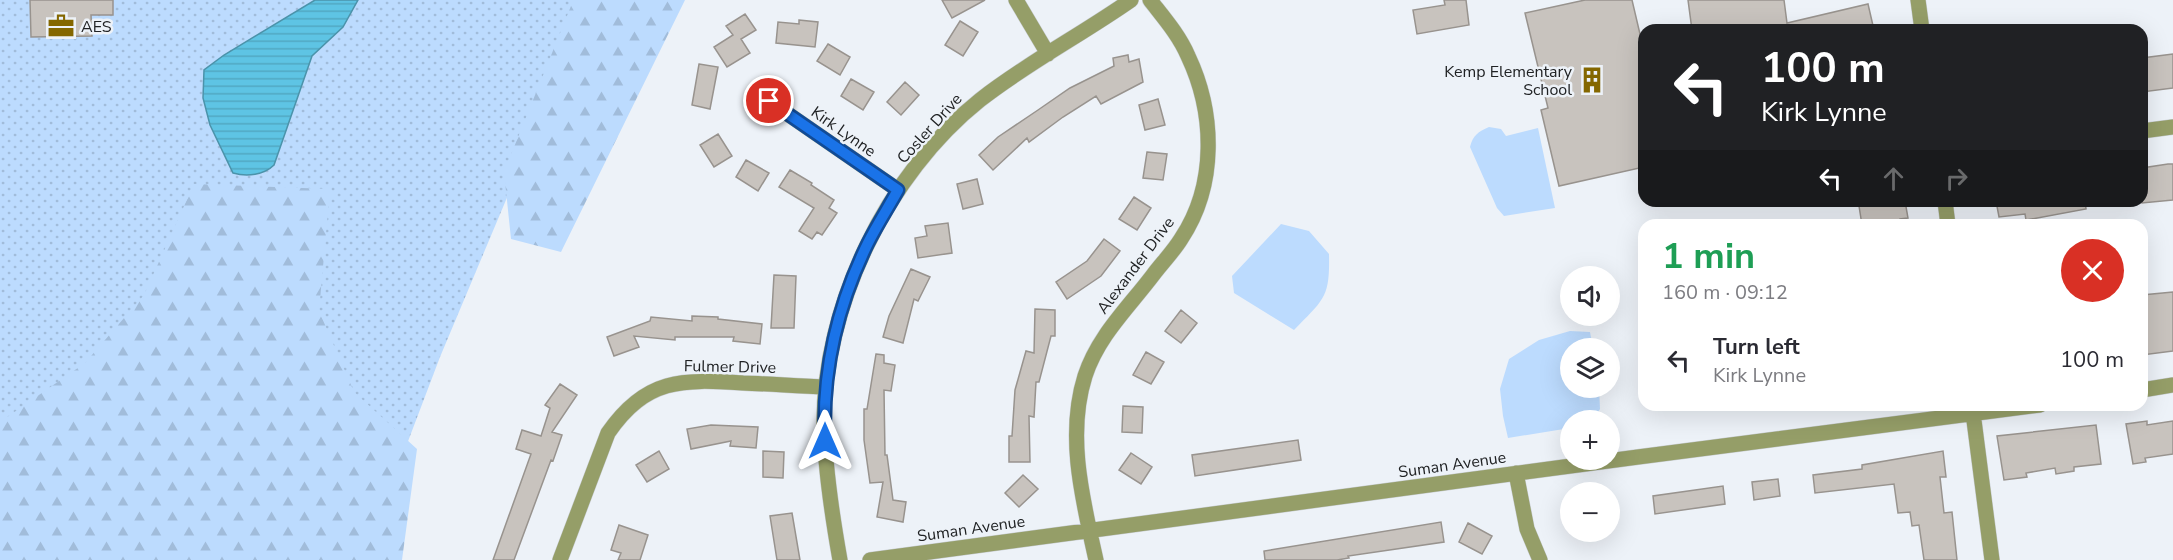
<!DOCTYPE html>
<html lang="en">
<head>
<meta charset="utf-8">
<style>
  body { margin:0; font-family:"Nunito Sans",sans-serif; background:#f7f7f7; color:#2b2b33; height:100vh; display:flex; flex-direction:column; font-size:22px; white-space:nowrap }
  * { box-sizing:border-box; margin:0 }
  p { font-size:20px; color:#7c7c81 }
  .icon { flex:none; width:33px; height:33px; fill:none; stroke:currentColor; stroke-width:2; stroke-linecap:round; stroke-linejoin:round }
  .map { position:relative; flex:1; overflow:hidden }
  .side { position:absolute; left:1638px; top:219px; width:510px; height:192px; display:flex; flex-direction:column; background:#fff; border-radius:18px; box-shadow:0 6px 24px #0002 }
  .side>* { flex:none }
  .hud { position:absolute; left:1638px; top:24px; width:510px; height:183px; border-radius:18px; box-shadow:0 6px 24px #0002; background:#202124; color:#fff; overflow:hidden }
  .buttons { position:absolute; left:1560px; top:266px; display:grid; gap:12px }
  .buttons a { display:grid; place-items:center; width:60px; height:60px; border-radius:50%; background:#fff; box-shadow:0 6px 24px #0002; font-size:30px }
  .pin { position:absolute; display:grid; place-items:center; width:51px; height:51px; color:#fff; margin:-26px; border:3px solid #fff; border-radius:50%; box-shadow:0 2px 6px #0007 }
  .me { position:absolute; width:66px; margin:-33px; rotate:0deg; stroke-linejoin:round; filter:drop-shadow(0 0 4px #0008) }
  .turn { display:flex; align-items:center; gap:21px; height:126px; padding:0 24px; font-size:27px }
  .turn .icon { width:78px; height:78px; stroke-width:2.5 }
  .turn b { display:block; font-size:42px; line-height:51px }
  .lanes { display:flex; align-items:center; height:57px; padding:0 24px; background:#0003; justify-content:center; gap:30px; direction:ltr }
  .lanes .off { opacity:.35 }
  .round { display:grid; place-items:center; flex:none; width:63px; height:63px; border-radius:32px; background:#f7f7f7 }
  .overview { display:flex; align-items:center; justify-content:space-between; height:102px; padding:0 24px }
  h1 { font-size:36px; font-weight:700; line-height:45px; color:#1e9e55 }
  ul { padding:0; list-style:none }
  li { display:flex; align-items:center; gap:18px; height:78px; padding:0 24px }
  li div { flex:1 }
  li b { display:block; font-size:22px }
  li em { font-style:normal }
  .map>svg:first-child { display:block }
</style>
</head>
<body>
<div class="map">
<svg width="2173" height="560" viewBox="0 0 2173 560">
  <defs>
    <pattern id="grass-dots" width="8" height="8" patternUnits="userSpaceOnUse" patternTransform="scale(1.5)"><rect width="8" height="8" fill="#bcdbfe"/><path d="M2 2h.1M6 6h.1" fill="none" stroke="#a1bcda" stroke-width="1.8" stroke-linecap="round"/></pattern>
    <pattern id="forest-firs" width="22" height="20" patternUnits="userSpaceOnUse" patternTransform="scale(1.5)"><rect width="22" height="20" fill="#bcdbfe"/><path d="M5 1l3.5 6h-7zM16 11l3.5 6h-7z" fill="#a1bcda"/></pattern>
    <pattern id="water-rules" width="6" height="5" patternUnits="userSpaceOnUse" patternTransform="scale(1.5)"><rect width="6" height="5" fill="#5ec4e4"/><path d="M0 2.5h6" fill="none" stroke="#51a8c3"/></pattern>
  </defs>
  <rect width="100%" height="100%" fill="#edf2f8"/>
  <path fill="url(#grass-dots)" d="M0 0H590L440 357 363 560H0Z"/>
  <path fill="url(#forest-firs)" d="M571 0H685L561 252 511 239 504 172 571 6Z
    M194 184 330 189 319 311 354 392 417 449 402 560H0V422L85 363 144 295Z"/>
  <path fill="#bcdbfe" d="M1489 127 1501 129 1506 136 1538 128 1555 208 1504 216 1497 208 1470 147C1473 135 1478 132 1489 127Z
    M1281 224 1309 231 1329 254C1330 298 1324 299 1294 330L1234 293 1232 276Z
    M1570 331 1590 332 1593 348H1570V387H1599L1600 409 1593 420H1570V428L1508 438 1503 416 1500 389 1509 359 1539 340Z"/>
  <path fill="url(#water-rules)" stroke="#4b93aa" stroke-width="1.5" d="M315 0H358L343 27 312 56 274 165C264 175 247 177 233 173L210 125 203 98 204 70 224 55Z"/>
  <path fill="#c8c3be" stroke="#98938e" stroke-width="1.5" d="M30 0H113V15H91L92 36 31 37Z
    M942 0H985L952 18Z
    M1444 0H1466L1469 25 1417 34 1413 10 1445 5Z
    M1585 0H1632L1644 51V145H1640L1644 167 1559 186 1541 110 1548 108 1525 13Z
    M1688 0H1784L1787 23 1868 4 1874 30H1692Z
    M745 14 756 30 741 39 750 53 727 67 714 47 733 35 726 26Z
    M799 20 818 22 815 47 776 43 778 22 799 24Z
    M960 21 978 32 963 56 945 45Z
    M828 44 850 57 840 75 817 61Z
    M2173 54V88L2142 92V58Z
    M1128 55 1129 62 1139 59 1143 82 1101 104 1096 96 1063 117 1029 142 1027 138 993 170 979 155 998 137 1038 110 1070 88 1114 66 1113 58Z
    M699 64 718 67 710 109 692 105Z
    M851 79 874 92 863 110 841 96Z
    M905 82 919 95 901 115 887 102Z
    M1158 99 1165 125 1145 130 1139 105Z
    M718 134 732 156 714 167 700 145Z
    M1147 152 1167 154 1163 180 1143 178Z
    M746 160 769 173 758 191 736 177Z
    M2168 164H2173V200L2142 203V168Z
    M790 170 812 183 811 185 834 200 829 208 837 213 822 235 817 232 812 239 799 231 814 208 779 187Z
    M977 179 983 204 963 209 957 184Z
    M1134 197 1151 208 1137 230 1119 219Z
    M1905 201 1908 218 1900 219V225H1882V223L1862 225 1859 206Z
    M1996 201H2085L2086 209 2026 220 2025 214 1999 217Z
    M948 223 952 253 918 258 915 238 927 236 925 226Z
    M1104 239 1120 251 1101 276 1067 299 1056 282 1087 261Z
    M911 269 930 277 918 301 914 299 903 343 883 337 889 316Z
    M774 275 796 276 794 328H771Z
    M2173 292V351L2142 355V295Z
    M1035 309 1055 310V336H1051L1039 382H1036L1034 417 1029 416 1030 462H1009V436H1012L1015 390 1026 351 1034 353Z
    M1181 310 1197 323 1181 343 1165 331Z
    M692 316 718 317V319L762 324 760 344 733 341 734 337H675V340L634 336 639 347 614 356 607 337 650 321 651 317 692 321Z
    M1146 352 1164 362 1151 384 1133 375Z
    M876 354 884 355V363L895 365 891 391 884 390 885 455H887L893 500 906 502 903 522 877 517 883 482 870 483 864 440V409H867Z
    M560 384 577 395 552 432 562 435 553 461 551 460 514 560H493L531 454 516 449 522 430 541 436 550 408 545 405Z
    M1123 406 1143 407 1142 433 1122 432Z
    M2147 421V425L2173 421V454L2145 458 2146 462 2133 464 2126 424Z
    M711 425 758 427 756 448 730 446 731 441 691 449 687 429Z
    M2096 425 2101 464 2074 467V471L2056 474 2055 468 2026 473 2027 477 2004 480 1997 436Z
    M1298 440 1301 460 1195 476 1192 455Z
    M659 451 669 469 647 482 636 465Z
    M763 451 784 452 783 478 763 477Z
    M1943 451 1946 477H1940L1944 513 1952 512 1957 560H1924L1919 525 1912 526 1910 512 1898 513 1894 484 1815 493 1813 475 1862 469V465Z
    M1131 453 1152 467 1141 484 1119 470Z
    M1023 475 1038 489 1019 507 1005 493Z
    M1778 479 1780 496 1754 500 1752 482Z
    M1723 486 1725 504 1655 514 1653 496Z
    M792 513 800 560H777L770 516Z
    M1441 522 1444 542 1348 556 1349 558 1337 560H1265L1264 551Z
    M1468 523 1492 536 1482 554 1459 542Z
    M619 525 648 535 640 560H618L621 553 611 550Z"/>
  <g fill="none" stroke-linecap="round" stroke-linejoin="round">
    <g stroke="#c8cdd2" stroke-width="16">
      <path id="street" d="M1016 0 1048 54
        M1918 0 1922 30
        M769 101 898 190
        M2142 131 2173 127
        M1945 201 1948 225
        M2142 390 2173 385
        M1972 405 1992 560
        M1516 473 1527 529 1540 560
        M560 560 608 433C646 378 682 379 743 383 771 384 798 386 826 387
        M840 560C832 515 825 470 824 425 823 306 887 174 980 100 1027 63 1081 35 1131 0
        M870 560 1638 457 2040 405
        M1096 560C1083 501 1066 436 1085 376 1098 336 1128 308 1153 275 1162 263 1173 252 1181 239 1217 185 1215 113 1188 56 1179 35 1164 18 1150 0"/>
    </g>
    <use href="#street" stroke="#959e68" stroke-width="15"/>
  </g>
  <g fill="none" stroke-linecap="round" stroke-linejoin="round">
    <g stroke="#114b97" stroke-width="15">
      <path id="route" d="M769 101 898 190C888 208 877 225 868 243 838 304 822 372 825 441"/>
    </g>
    <use href="#route" stroke="#1a73e8" stroke-width="10"/>
  </g>
  <defs>
    <g id="office-bare" transform="scale(2.07)"><path d="M-6-3h4V-5.5h4V-3h4V5H-6ZM-1-4.5V-3h2v-1.5ZM-6 0V1H6V0Z" fill="#846700" stroke="#edf2f8" stroke-width="2.5" paint-order="stroke"/></g>
    <g id="building-bare" transform="scale(2.07)"><path d="M-4-6H4V6H1V3H-1V6H-4ZM-2.5-4.3h1.7v1.8h-1.7ZM.8-4.3h1.7v1.8H.8ZM-2.5-1h1.7V.8h-1.7ZM.8-1h1.7V.8H.8Z" fill="#846700" stroke="#edf2f8" stroke-width="2.5" paint-order="stroke"/></g>
  </defs>
  <g fill-rule="evenodd">
    <use href="#office-bare" x="61" y="26"/>
    <use href="#building-bare" x="1592" y="80"/>
  </g>
  <g text-anchor="middle" stroke-width="5" stroke-linejoin="round" paint-order="stroke">
    <g font-size="16" fill="#202224" stroke="#edf2f8" text-anchor="start">
      <text x="81" y="32">AES</text>
      <text x="1572" y="77" text-anchor="end">Kemp Elementary<tspan x="1572" dy="18">School</tspan></text>
    </g>
    <g font-size="16" fill="#202224" stroke="#edf2f8">
      <text transform="translate(929 128) rotate(-48)" y="6">Cosler Drive</text>
      <text transform="translate(844 131) rotate(35)" y="6">Kirk Lynne</text>
      <text transform="translate(1135 265) rotate(-53)" y="6">Alexander Drive</text>
      <text transform="translate(730 366) rotate(1)" y="6">Fulmer Drive</text>
      <text transform="translate(1452 464) rotate(-8)" y="6">Suman Avenue</text>
      <text transform="translate(971 528) rotate(-8)" y="6">Suman Avenue</text>
    </g>
  </g>
</svg>
<div class="buttons">
<a><svg class="icon" aria-label="sound" viewBox="0 0 24 24"><path d="M4 9h4l5-4v14l-5-4H4zM17 9q2 3 0 6"/></svg></a>
<a><svg class="icon" aria-label="layers" viewBox="0 0 24 24"><path d="M12 4l9 5-9 5-9-5zM3 14l9 5 9-5"/></svg></a>
<a>+</a>
<a>−</a>
</div>
<div class="pin" style="left:769px;top:101px;background:#d93025"><svg class="icon" aria-label="arrive" viewBox="0 0 24 24"><path d="M6 21V4h12l-3 4 3 4H6"/></svg></div>
<svg class="me" style="left:825px;top:441px" viewBox="-20 -20 40 40"><path d="M0-17L14 15 0 8-14 15z" fill="#1a73e8" stroke="#fff" stroke-width="4"/></svg>
<div class="hud">
<div class="turn"><svg class="icon" aria-label="left" viewBox="0 0 24 24"><path d="M17 20v-9H6M10 6l-5 5 5 5"/></svg><div><b>100 m</b>Kirk Lynne</div></div>
<div class="lanes"><svg class="icon" aria-label="left" viewBox="0 0 24 24"><path d="M17 20v-9H6M10 6l-5 5 5 5"/></svg><svg class="icon off" aria-label="ahead" viewBox="0 0 24 24"><path d="M12 20V5M6 11l6-6 6 6"/></svg><svg class="icon off" aria-label="right" viewBox="0 0 24 24"><path d="M7 20v-9h11M14 6l5 5-5 5"/></svg></div>
</div>
<section class="side">
<div class="overview"><div><h1>1 min</h1><p>160 m · 09:12</p></div><a class="round" style="background:#d93025;color:#fff"><svg class="icon" aria-label="close" viewBox="0 0 24 24"><path d="M6 6l12 12M18 6L6 18"/></svg></a></div>
<ul>
<li><svg class="icon" aria-label="left" viewBox="0 0 24 24"><path d="M17 20v-9H6M10 6l-5 5 5 5"/></svg><div><b>Turn left</b><p>Kirk Lynne</p></div><em>100 m</em></li>
</ul>
</section>
</div>
</body>
</html>
